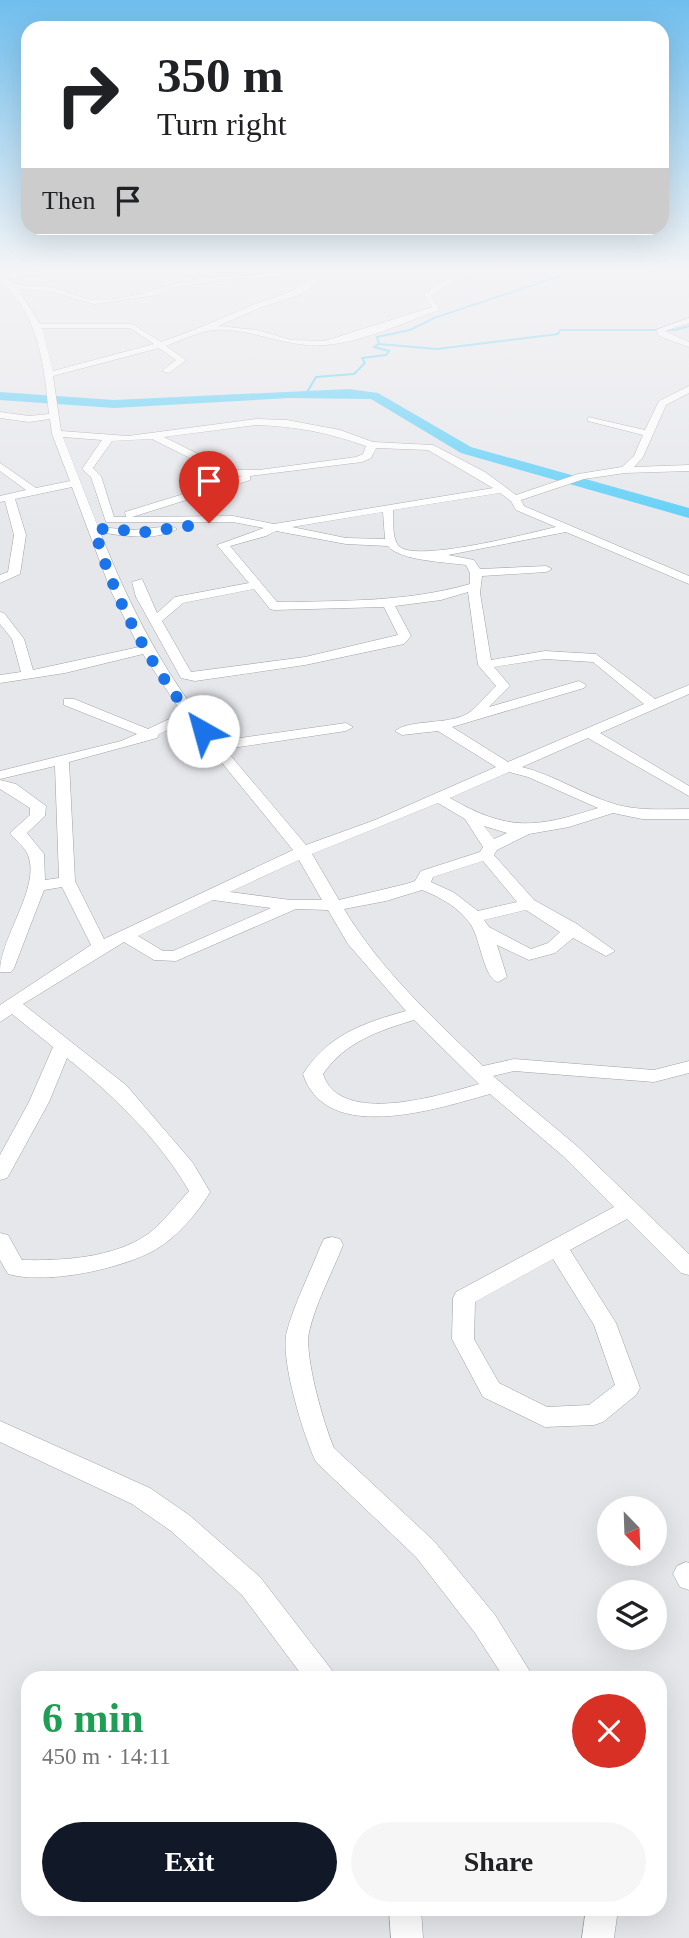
<!DOCTYPE html>
<html lang="en">
<head>
<meta charset="utf-8">
<style>
  body { margin:0; font-family:"Times New Roman",serif; background:#f6f6f6; color:#202124; height:100vh; display:flex; flex-direction:column; font-size:26px; white-space:nowrap }
  * { box-sizing:border-box; margin:0 }
  p { font-size:23px; color:#757577 }
  .icon { flex:none; width:38px; height:38px; fill:none; stroke:currentColor; stroke-width:2; stroke-linecap:round; stroke-linejoin:round }
  .map { position:relative; flex:1; overflow:hidden }
  .side { position:absolute; left:21px; top:1671px; width:646px; height:245px; display:flex; flex-direction:column; background:#fff; border-radius:21px; box-shadow:0 7px 28px #0002 }
  .side>* { flex:none }
  .banner { position:absolute; left:21px; top:21px; width:648px; height:214px; border-radius:21px; box-shadow:0 7px 28px #0002; background:#fff; color:#202124; overflow:hidden }
  .needle { width:46px; rotate:157deg }
  .tools { position:absolute; left:597px; top:1496px; display:grid; gap:14px }
  .tools a { display:grid; place-items:center; width:70px; height:70px; border-radius:50%; background:#fff; box-shadow:0 7px 28px #0002; font-size:35px }
  .pin { position:absolute; display:grid; place-items:center; width:60px; height:60px; color:#fff; margin:-72px -30px; border-radius:50% 50% 50% 0; rotate:-45deg; box-shadow:0 0 7px #0007 }
  .pin .icon { rotate:45deg }
  .me { position:absolute; width:77px; margin:-38px; rotate:322deg; stroke-linejoin:round; filter:drop-shadow(0 0 5px #0008) }
  .turn { display:flex; align-items:center; gap:24px; height:147px; padding:0 21px; font-size:32px }
  .turn .icon { width:91px; height:91px; stroke-width:2.5 }
  .turn b { display:block; font-size:49px; line-height:60px }
  .then { display:flex; align-items:center; height:66px; padding:0 21px; background:#0003; gap:14px; font-size:26px }
  .round { display:grid; place-items:center; flex:none; width:74px; height:74px; border-radius:37px; background:#f6f6f6 }
  .headline { display:flex; align-items:center; justify-content:space-between; height:119px; padding:0 21px }
  h1 { font-size:42px; font-weight:600; line-height:52px; color:#1e9e55 }
  .cta { display:flex; gap:14px; margin-top:auto; padding:14px 21px }
  .cta a { flex:1; height:80px; border-radius:42px; background:#111827; color:#fff; font-size:28px; font-weight:600; line-height:80px; text-align:center }
  .cta a+a { background:#f6f6f6; color:#202124 }
  .map>svg:first-child { display:block }
</style>
</head>
<body>
<div class="map">
<svg width="689" height="1938" viewBox="0 0 689 1938">
  <rect width="100%" height="100%" fill="#e6e7eb"/>
  <g fill="none" stroke-linecap="round" stroke-linejoin="round">
    <path stroke="#59cef7" stroke-width="2" d="M379 344 377 337 410 330 434 318 587 267
      M306 394 316 377 354 374 365 363 362 358 386 355 389 351 374 347 379 344 437 349 558 334 560 330H675L689 326"/>
    <path fill="#59cef7" fill-rule="evenodd" d="M349 389 378 393 471 447 689 508V518L461 453 371 399 289 398 114 408 0 400V392L114 400Z"/>
    <g stroke="#a0a1a5" stroke-width="1">
      <path id="minor" d="M63 267H87L7 279C17 288 34 285 48 287 64 289 79 299 95 300 131 301 165 284 200 279L164 267H176L207 278 325 269 324 276 303 294 262 307 218 326 257 330 291 340 325 341 432 307 424 294C443 282 460 267 483 267L459 278 431 296 440 310C404 322 364 342 325 345 286 349 244 324 207 331 194 334 179 341 166 346L186 360 169 373 162 371 176 360 159 348 53 376 61 431 128 436 256 419 287 420 340 430 373 442 433 445 485 472 516 495 578 474 622 467 634 456 643 435 588 421V417L645 430 659 401 689 386V393L666 405 643 457 634 467 689 465V471L625 473 584 479 521 500 524 506 689 576V584L566 532 448 555 474 560 480 569 546 566 552 569 546 572 482 576 480 593 491 660 545 651 596 654 655 699 689 685V694L600 733 689 786V796L588 738 522 767C555 775 585 796 618 805 642 811 665 809 689 809V819H642L613 813 569 827 529 834 497 850 494 855 534 900 577 924 615 951 606 956 573 938 555 953 529 960 497 945 507 977 498 982C484 979 480 938 471 925 460 908 440 897 422 890L386 901 344 909C380 969 433 1018 483 1066L514 1059 654 1070 689 1061V1073L654 1082 514 1071 493 1076 577 1146 689 1254V1275L681 1273 627 1219 570 1250 616 1323 640 1388 636 1395 603 1422 594 1425 545 1427 483 1397 452 1339 453 1298 456 1292 614 1207 563 1156 490 1094C439 1108 326 1146 303 1074 328 1035 363 1023 406 1011L348 944 328 910 296 909 176 961 154 960 124 942 23 1004 126 1085 193 1163 210 1192C198 1213 176 1238 155 1250 121 1269 46 1285 8 1274L0 1260V1233L8 1235 22 1260C62 1261 114 1258 148 1234 164 1222 176 1205 189 1191 159 1139 113 1095 67 1058L49 1102 10 1173 7 1178 0 1180V1155L29 1102 53 1047 12 1014 0 1022V1005L91 945 62 887 44 890 14 968 11 972H0C0 937 41 888 28 855 25 847 15 840 10 833L30 815V808L0 789V780L16 784 46 806 45 816 27 833 44 854 45 880 59 878 55 766 0 779V771L121 741 137 734 64 705V699H74L148 729 182 713 143 654 65 673 0 683V675L21 672 12 639 0 624V612L4 613 24 639 33 670 139 647 111 591 72 487 15 499 26 535 20 574 0 583V575L8 572 14 535 5 501 0 502V496L26 490 0 471V463L36 488 70 481 52 434 50 419 29 422 0 418V412L29 416 49 414C44 366 40 316 0 281V275ZM312 276C293 295 277 295 253 305 222 318 193 331 161 342L132 324H40L18 289 49 291 94 304 157 295 174 287 243 278ZM42 328H130L154 344 53 371ZM256 425C295 426 330 433 366 446L363 454 356 457 259 470H230L164 437ZM63 437 102 440 82 469 91 477 106 522H233L264 528 217 545 249 583 175 597 157 613 142 579 132 582 136 597 181 678 195 681 305 665 404 644 411 636 395 606 441 600 468 592 478 665 496 686C487 694 477 708 467 714 447 725 410 719 395 731L402 735 438 731 496 767 375 820 306 845 225 749 346 731 353 727 346 723 219 741C165 676 131 610 100 532 121 536 158 541 177 529L171 526 133 530 98 527ZM152 439 224 475 242 476 125 512 126 517H114L101 476 93 468 112 441ZM376 448 428 450 493 488 274 524 233 516 132 517 250 480V476L362 462 371 458ZM500 493 511 501 516 510 556 527C530 533 419 562 400 547 391 540 394 520 393 510ZM383 512 385 539 346 538 292 527ZM276 531 346 544 388 546C400 561 446 562 466 565L470 573V584C407 602 342 601 277 602L230 546 266 536ZM254 589 270 609 274 610 384 607 398 635 305 657 191 672 162 621 183 603ZM545 659 593 662 644 704 508 762 452 727 584 688 586 685 579 681 489 707 510 686 494 667ZM188 721 293 850 104 939 75 881 69 762 157 738 159 734ZM509 772 528 777 598 808C535 828 509 832 450 798ZM438 803 465 819 483 847 480 852 421 871 415 881 406 884 339 900 312 854ZM484 826 507 833 494 839ZM299 860 322 900H291L230 892ZM483 861 517 902 478 911 453 892 431 882 433 877ZM213 900 271 908 173 951H163L138 936ZM526 910 560 932 548 943 531 949 489 927 484 920ZM414 1020 479 1084C441 1095 340 1127 323 1074 345 1042 378 1031 414 1020ZM553 1259 594 1325 615 1385 589 1405 547 1407 499 1383 474 1339 475 1302Z
        M689 318V323L665 331 689 342V347L659 336 656 330Z
        M332 1237 340 1239 343 1245C332 1273 316 1302 309 1332 304 1356 324 1425 334 1448L434 1541 495 1615 534 1678H504L475 1633 416 1557 316 1462C304 1437 279 1357 287 1331 295 1302 310 1273 321 1245L324 1239Z
        M0 1421 150 1488 189 1515 260 1577 331 1669 335 1678H304L242 1595 171 1531 132 1504 0 1442Z
        M686 1562 689 1563V1590L680 1587 673 1574 677 1566Z
        M389 1909H421L423 1938H391Z
        M586 1909H618L614 1938H582Z"/>
    </g>
    <use href="#minor" fill="#fff" fill-rule="evenodd"/>
  </g>
  <linearGradient id="sky" x2="0" y2="1"><stop stop-color="#6fbeee"/><stop offset="0.5" stop-color="#f4f4f6"/><stop offset="1" stop-color="#f4f4f6" stop-opacity="0"/></linearGradient>
  <rect width="689" height="539" fill="url(#sky)"/>
  <g fill="none" stroke-linecap="round" stroke-linejoin="round">
    <path stroke="#1a73e8" stroke-width="12" stroke-dasharray="0 21.6" d="M203 731C155 673 114 603 95 530L111 528 139 533 209 523"/>
  </g>
</svg>
<div class="tools">
<a><svg class="needle" viewBox="-14 -14 28 28"><path d="M0-13l5 13h-10z" fill="#e53935"/><path d="M0 13l5-13h-10z" fill="#757577"/></svg></a>
<a><svg class="icon" aria-label="layers" viewBox="0 0 24 24"><path d="M12 4l9 5-9 5-9-5zM3 14l9 5 9-5"/></svg></a>
</div>
<div class="pin" style="left:209px;top:523px;background:#d93025"><svg class="icon" aria-label="arrive" viewBox="0 0 24 24"><path d="M6 21V4h12l-3 4 3 4H6"/></svg></div>
<svg class="me" style="left:203px;top:731px" viewBox="-20 -20 40 40"><circle r="19" fill="#fff"/><path d="M0-13L10 11 0 6-10 11z" fill="#1a73e8"/></svg>
<div class="banner">
<div class="turn"><svg class="icon" aria-label="right" viewBox="0 0 24 24"><path d="M7 20v-9h11M14 6l5 5-5 5"/></svg><div><b>350 m</b>Turn right</div></div>
<div class="then">Then<svg class="icon" aria-label="arrive" viewBox="0 0 24 24"><path d="M6 21V4h12l-3 4 3 4H6"/></svg></div>
</div>
<section class="side">
<div class="headline"><div><h1>6 min</h1><p>450 m · 14:11</p></div><a class="round" style="background:#d93025;color:#fff"><svg class="icon" aria-label="close" viewBox="0 0 24 24"><path d="M6 6l12 12M18 6L6 18"/></svg></a></div>
<div class="cta"><a>Exit</a><a>Share</a></div>
</section>
</div>
</body>
</html>
